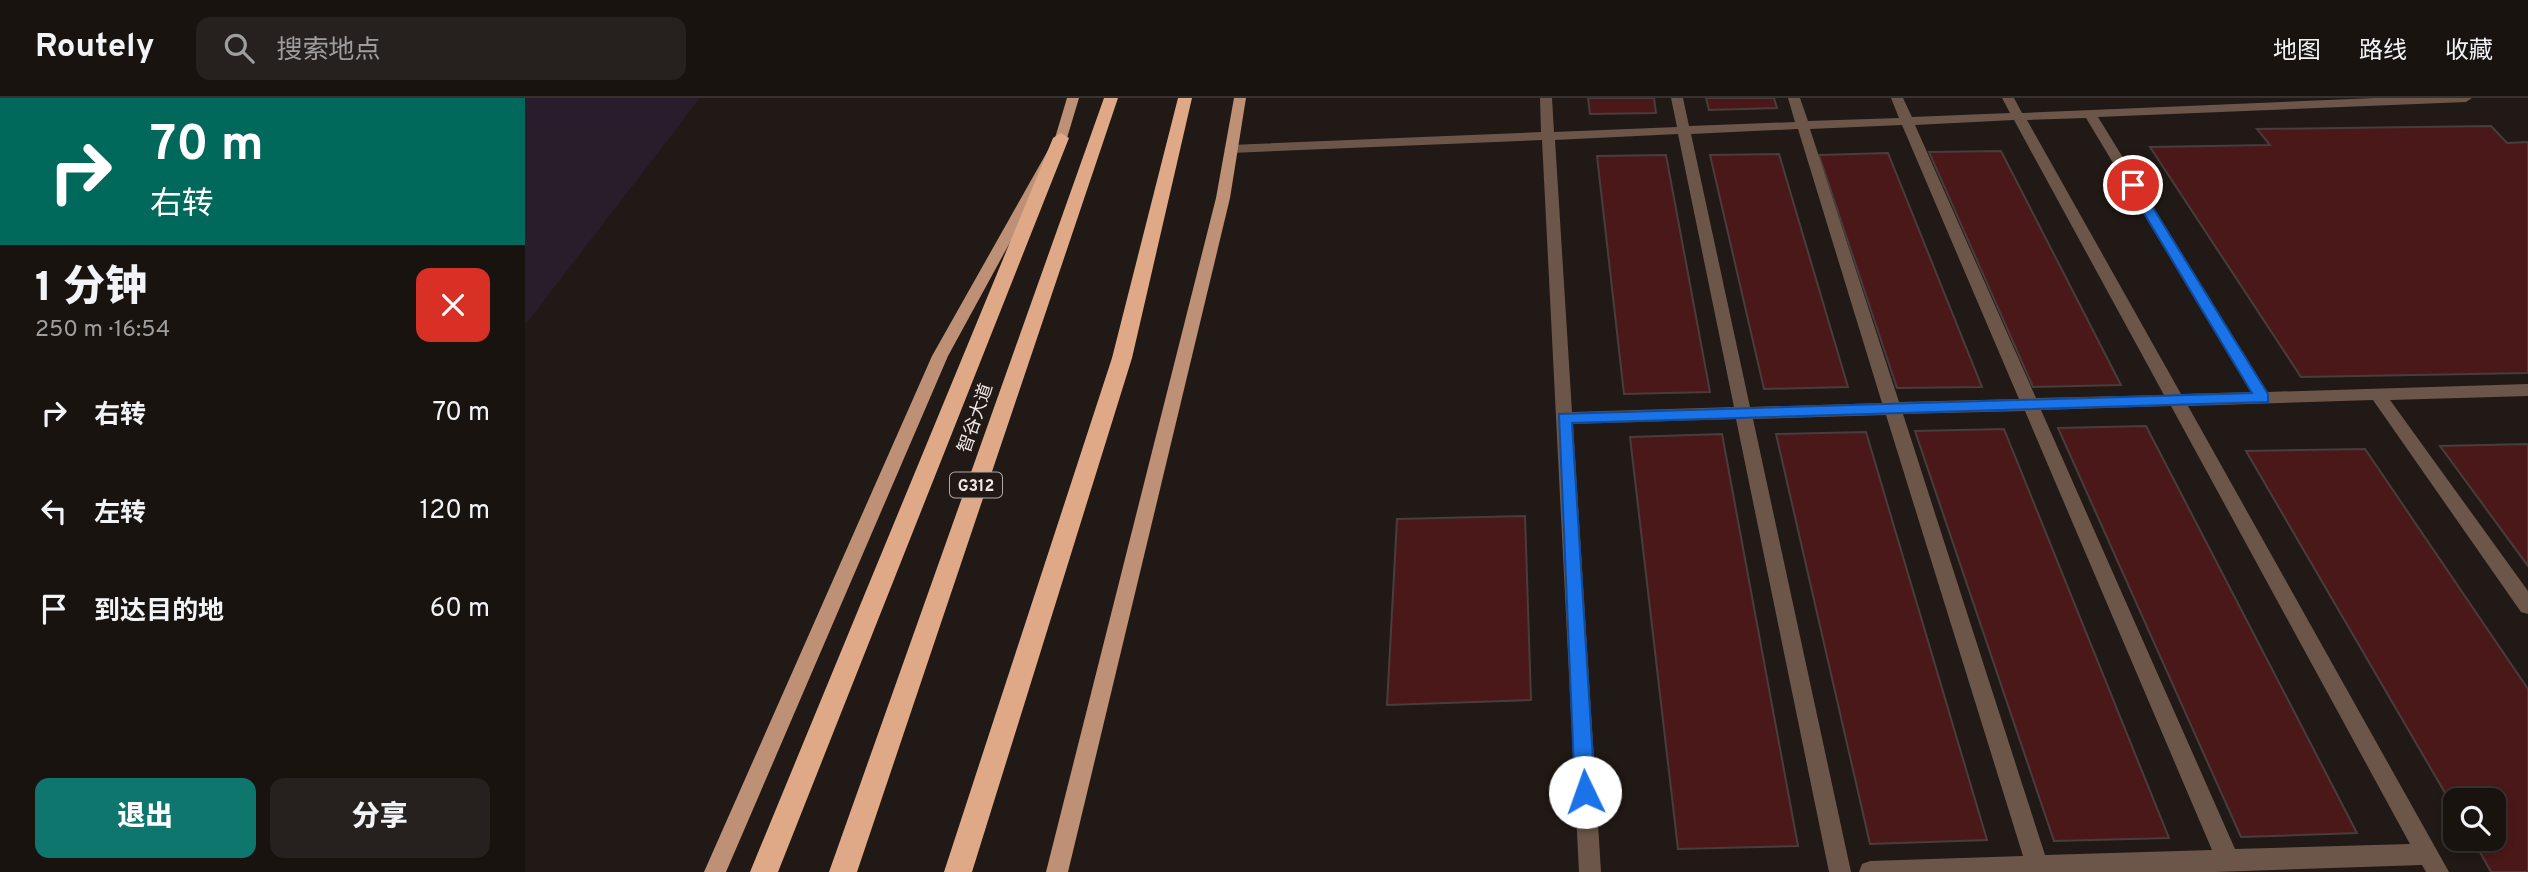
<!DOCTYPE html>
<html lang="zh">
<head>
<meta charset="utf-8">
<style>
  body { margin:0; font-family:Overpass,"Noto Sans SC",sans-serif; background:#26201e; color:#f1f3f6; height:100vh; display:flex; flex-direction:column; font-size:26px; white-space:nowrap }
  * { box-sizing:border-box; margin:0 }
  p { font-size:23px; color:#9f9e9f }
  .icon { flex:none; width:38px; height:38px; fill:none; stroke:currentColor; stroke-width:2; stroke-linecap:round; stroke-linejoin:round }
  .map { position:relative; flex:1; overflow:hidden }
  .details { display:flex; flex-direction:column; background:#191310; width:525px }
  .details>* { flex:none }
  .banner { background:#00695c; color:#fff; overflow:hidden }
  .fabs { position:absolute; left:1918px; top:690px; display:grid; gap:14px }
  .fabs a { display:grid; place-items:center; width:63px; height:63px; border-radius:14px; background:#191310; box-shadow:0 4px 10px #0003,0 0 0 2px #373230; font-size:35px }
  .pin { position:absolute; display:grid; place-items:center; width:60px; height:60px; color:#fff; margin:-30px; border:4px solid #fff; border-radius:50%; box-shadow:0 2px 7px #0007 }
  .me { position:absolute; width:77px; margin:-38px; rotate:357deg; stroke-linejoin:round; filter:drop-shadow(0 0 5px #0008) }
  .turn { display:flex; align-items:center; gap:24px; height:147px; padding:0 35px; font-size:32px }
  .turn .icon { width:91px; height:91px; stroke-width:2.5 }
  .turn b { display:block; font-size:49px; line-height:60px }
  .round { display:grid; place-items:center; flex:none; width:74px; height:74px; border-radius:14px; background:#26201e }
  .overview { display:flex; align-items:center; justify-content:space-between; height:119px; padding:0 35px }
  h1 { font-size:42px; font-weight:800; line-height:52px }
  .button { display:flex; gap:14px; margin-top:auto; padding:14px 35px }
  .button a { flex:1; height:80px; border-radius:14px; background:#0f766e; color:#fff; font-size:28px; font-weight:800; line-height:80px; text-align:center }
  .button a+a { background:#26201e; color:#f1f3f6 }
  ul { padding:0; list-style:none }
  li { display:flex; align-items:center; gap:21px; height:98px; padding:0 35px }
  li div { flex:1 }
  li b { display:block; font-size:26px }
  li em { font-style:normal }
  header { display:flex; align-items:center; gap:42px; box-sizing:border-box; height:98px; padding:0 35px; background:#191310; border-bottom:2px solid #373230 }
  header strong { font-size:33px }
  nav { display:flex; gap:38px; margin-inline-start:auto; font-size:24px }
  .search { width:490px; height:63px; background:#26201e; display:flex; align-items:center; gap:18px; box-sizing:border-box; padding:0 24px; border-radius:14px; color:#9f9e9f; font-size:26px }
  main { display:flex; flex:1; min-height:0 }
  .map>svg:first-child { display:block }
</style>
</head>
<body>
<header>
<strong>Routely</strong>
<div class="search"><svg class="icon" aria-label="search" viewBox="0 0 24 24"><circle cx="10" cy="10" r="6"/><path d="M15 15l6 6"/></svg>搜索地点</div>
<nav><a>地图</a><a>路线</a><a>收藏</a></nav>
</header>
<main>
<section class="details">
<div class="banner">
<div class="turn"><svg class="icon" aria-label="right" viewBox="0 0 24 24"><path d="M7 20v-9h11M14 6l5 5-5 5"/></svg><div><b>70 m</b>右转</div></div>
</div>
<div class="overview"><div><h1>1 分钟</h1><p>250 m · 16:54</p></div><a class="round" style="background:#d93025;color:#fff"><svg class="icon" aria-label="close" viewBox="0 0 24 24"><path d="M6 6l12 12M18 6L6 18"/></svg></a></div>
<ul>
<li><svg class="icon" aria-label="right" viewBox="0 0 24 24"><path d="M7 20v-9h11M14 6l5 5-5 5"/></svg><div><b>右转</b></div><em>70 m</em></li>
<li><svg class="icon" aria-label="left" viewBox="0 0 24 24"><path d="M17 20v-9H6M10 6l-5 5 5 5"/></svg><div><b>左转</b></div><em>120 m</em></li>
<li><svg class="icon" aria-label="arrive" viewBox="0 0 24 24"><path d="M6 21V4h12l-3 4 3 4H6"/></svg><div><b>到达目的地</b></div><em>60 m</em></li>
</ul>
<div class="button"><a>退出</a><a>分享</a></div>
</section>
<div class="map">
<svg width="2003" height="774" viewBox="0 0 2003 774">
  <rect width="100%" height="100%" fill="#211915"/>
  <path fill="#291d2b" d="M0 0H175L0 227Z"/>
  <path fill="#4b1819" stroke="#483d3c" stroke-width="2" d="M1063 0H1129L1131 15 1065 16Z
    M1181 0H1249L1252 10 1184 12Z
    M1966 28 1982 45 2003 44V275L1776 279 1625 49 1745 47 1732 31Z
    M1476 53 1596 287 1508 289 1404 54Z
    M1363 55 1457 289 1372 290 1294 57Z
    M1254 56 1323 289 1239 291 1185 57Z
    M1141 57 1185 294 1099 296 1072 58Z
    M1621 328 1832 735 1716 739 1533 330Z
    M1479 331 1644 740 1529 743 1390 333Z
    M1341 334 1462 742 1345 746 1251 336Z
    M1197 336 1273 748 1153 751 1105 339Z
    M2003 346V468L1915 348Z
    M1840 351 2003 591V774H1966L1947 740H1969V702H1930V712L1721 353Z
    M1000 418 1006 602 862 607 872 421Z"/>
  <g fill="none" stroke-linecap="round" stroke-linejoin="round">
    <path fill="#6c5649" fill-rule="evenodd" d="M1015 0H1027L1029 34 1152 29 1146 0H1158L1164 28 1270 24 1263 0H1275L1283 23 1374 20 1366 0H1378L1387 19 1485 15 1477 0H1489L1497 15 1850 0H1947L1941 4 1573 19 1742 294 2003 286V298L1865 302 2003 493V516L1996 514 1848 302 1663 308 1924 774H1901L1897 767 1690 774H1334L1337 766 1345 763 1498 758 1361 317 1228 321 1326 774H1304L1211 321 1048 326 1076 774H1054L1017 42 706 55 699 51 706 47 1016 34ZM1561 20 1726 294 1656 296 1502 22ZM1489 22 1639 297 1511 300 1390 27ZM1377 27 1494 301 1374 304 1285 31ZM1273 31 1357 305 1225 309 1166 36ZM1153 36 1209 309 1047 314 1030 42ZM1646 308 1885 746 1710 751 1516 312ZM1500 313 1687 752 1520 757 1378 316Z"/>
    <path fill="#be9176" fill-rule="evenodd" d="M542 0H554L542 40 423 258 201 774H179L407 258 530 40Z
      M709 0H721L705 100 543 774H521L691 100Z"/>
    <path fill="#dfa988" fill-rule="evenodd" d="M579 0H593L332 774H304Z
      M653 0H667L607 260 447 774H419L587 260Z
      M536 35 544 40 253 774H225L528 40Z"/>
  </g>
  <path fill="#1a73e8" stroke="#114b97" stroke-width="2" d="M1604 84 1614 87 1743 296V304L1047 325 1070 694 1067 700 1060 703 1053 700 1050 694 1034 316 1727 295 1602 87Z"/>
  <g text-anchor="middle" stroke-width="7" stroke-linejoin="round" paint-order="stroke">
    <rect fill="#211915" stroke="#b0aaa7" stroke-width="2" x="425" y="374.5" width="52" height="25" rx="5"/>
    <g font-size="16" font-weight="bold" fill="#eee8e6">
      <text x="451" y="393">G312</text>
    </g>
    <g font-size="18" fill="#eee8e6" stroke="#211915">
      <text transform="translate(450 320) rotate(-71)" y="6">智谷大道</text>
    </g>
  </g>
</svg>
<div class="fabs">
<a><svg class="icon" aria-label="search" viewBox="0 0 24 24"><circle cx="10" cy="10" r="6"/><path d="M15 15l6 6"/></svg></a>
</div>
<div class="pin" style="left:1608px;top:87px;background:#d93025"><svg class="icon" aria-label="arrive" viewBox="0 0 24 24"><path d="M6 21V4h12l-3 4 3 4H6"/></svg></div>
<svg class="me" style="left:1060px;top:694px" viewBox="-20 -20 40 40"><circle r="19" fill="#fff"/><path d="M0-13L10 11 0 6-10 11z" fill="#1a73e8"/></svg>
</div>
</main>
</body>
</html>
